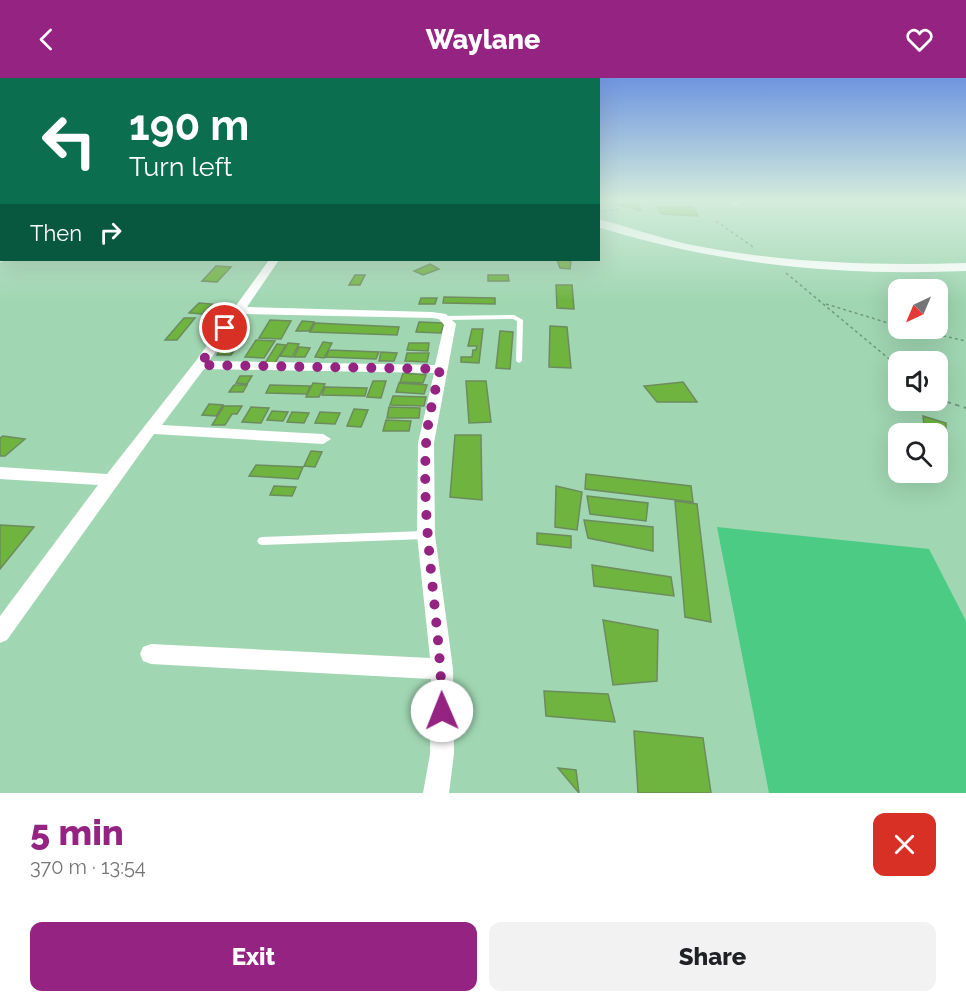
<!DOCTYPE html>
<html lang="en">
<head>
<meta charset="utf-8">
<style>
  body { margin:0; font-family:Raleway,sans-serif; background:#f2f2f2; color:#202124; height:100vh; display:flex; flex-direction:column; font-size:22px; white-space:nowrap }
  * { box-sizing:border-box; margin:0 }
  p { font-size:20px; color:#757577 }
  .icon { flex:none; width:33px; height:33px; fill:none; stroke:currentColor; stroke-width:2; stroke-linecap:round; stroke-linejoin:round }
  .map { position:relative; height:715px; overflow:hidden }
  .panel { display:flex; flex-direction:column; background:#fff; flex:1 }
  .panel>* { flex:none }
  .banner { position:absolute; left:0px; top:0px; width:600px; height:183px; box-shadow:0 6px 24px #0002; background:#0b6e4f; color:#fff; overflow:hidden }
  .needle { width:39px; rotate:224deg }
  .buttons { position:absolute; left:888px; top:201px; display:grid; gap:12px }
  .buttons a { display:grid; place-items:center; width:60px; height:60px; border-radius:12px; background:#fff; box-shadow:0 6px 24px #0002; font-size:30px }
  .pin { position:absolute; display:grid; place-items:center; width:51px; height:51px; color:#fff; margin:-26px; border:3px solid #fff; border-radius:50%; box-shadow:0 2px 6px #0007 }
  .me { position:absolute; width:66px; margin:-33px; rotate:359deg; stroke-linejoin:round; filter:drop-shadow(0 0 4px #0008) }
  .turn { display:flex; align-items:center; gap:21px; height:126px; padding:0 30px; font-size:27px }
  .turn .icon { width:78px; height:78px; stroke-width:2.5 }
  .turn b { display:block; font-size:42px; line-height:51px }
  .then { display:flex; align-items:center; height:57px; padding:0 30px; background:#0003; gap:12px; font-size:22px }
  .round { display:grid; place-items:center; flex:none; width:63px; height:63px; border-radius:12px; background:#f2f2f2 }
  .head { display:flex; align-items:center; justify-content:space-between; height:102px; padding:0 30px }
  h1 { font-size:36px; font-weight:800; line-height:45px; color:#942382 }
  .button { display:flex; gap:12px; margin-top:auto; padding:12px 30px }
  .button a { flex:1; height:69px; border-radius:12px; background:#942382; color:#fff; font-size:24px; font-weight:800; line-height:69px; text-align:center }
  .button a+a { background:#f2f2f2; color:#202124 }
  header { display:flex; justify-content:space-between; align-items:center; height:78px; padding:0 30px; background:#942382; color:#fff; font-size:27px; font-weight:800 }
  .map>svg:first-child { display:block }
</style>
</head>
<body>
<header><svg class="icon" aria-label="back" viewBox="0 0 24 24"><path d="M15 5l-7 7 7 7"/></svg>Waylane<svg class="icon" aria-label="heart" viewBox="0 0 24 24"><path d="M12 20l-8-8c-3-5 5-10 8-4 3-6 11-1 8 4z"/></svg></header>
<div class="map">
<svg width="966" height="715" viewBox="0 0 966 715">
  <rect width="100%" height="100%" fill="#a0d6b2"/>
  <path fill="#4bcb83" d="M717 449 929 471 966 543V715H769Z"/>
  <path fill="#6eb43f" stroke="#6d8c5d" stroke-width="1.5" d="M637 123 641 133 621 127Z
    M657 129H693L698 138 662 136Z
    M557 182 571 183 570 191 560 190Z
    M430 186 439 191 423 197 414 193Z
    M216 188 231 189 217 204 202 203Z
    M355 197H365L360 207H349Z
    M488 197H508L509 203H488Z
    M556 207H572L574 231 557 230Z
    M444 219 495 220V226L443 225Z
    M421 220H437L435 226H419Z
    M199 225 212 226 202 236 189 235Z
    M184 240H195L177 262H165Z
    M270 242 291 243 281 261 259 260Z
    M302 243 314 244 309 253H296Z
    M419 244 444 245 441 255 416 254Z
    M315 245 399 249 397 257 310 254Z
    M550 248 567 249 571 290 549 289Z
    M472 251H483L479 285 461 284V279H472L473 272H476L477 268H468Z
    M500 253 513 254 510 291 496 290Z
    M228 257 244 258 240 264 223 263Z
    M256 262 275 263 264 280 245 279Z
    M323 264 332 265 324 280 315 279Z
    M288 265 299 266 292 279 280 278Z
    M409 265H429L428 273 407 272Z
    M277 266 286 267 275 285H265Z
    M222 269H237L231 277H217Z
    M299 269 310 270 305 279H294Z
    M329 272 379 274 376 281 326 279Z
    M381 274 397 275 394 283H379Z
    M407 275H429L427 284 405 283Z
    M403 295 426 297 423 305 400 304Z
    M240 298H252L247 306 236 305Z
    M373 303H386L381 320 367 319Z
    M466 303H486L491 344 469 345Z
    M683 304 697 324H657L644 308Z
    M313 305 325 306 319 319H306Z
    M399 305 427 307 424 316 396 314Z
    M234 307H247L243 314H229Z
    M270 307 310 308 307 316 266 315Z
    M325 309 367 310 365 318 322 317Z
    M393 318 426 319 424 328 390 327Z
    M209 326 223 327 216 338 202 337Z
    M224 328H242L237 336H232L225 347H212Z
    M251 329 269 330 261 345 242 344Z
    M389 329 420 330 419 340H387Z
    M354 331 368 332 361 349 347 348Z
    M272 333 288 334 283 343 267 342Z
    M292 334 309 335 304 345 287 344Z
    M320 334 340 335 335 346 315 345Z
    M923 338 946 345V353L924 347Z
    M386 342 411 343 409 353H383Z
    M455 357H481L482 422 450 419Z
    M3 358 25 361 5 378H0V360Z
    M311 373 322 374 315 389 304 388Z
    M256 387 303 389 298 401 249 398Z
    M586 396 691 408 693 424 585 411Z
    M274 408 296 409 292 418 270 417Z
    M556 408 582 414 577 452 555 449Z
    M587 418 648 425 646 443 590 436Z
    M675 423 697 426 711 544 685 539Z
    M584 442 653 449V473L588 460Z
    M0 447 34 449 0 491Z
    M537 455 571 458V470L537 466Z
    M592 487 671 499 674 518 594 508Z
    M603 542 658 552 657 603 613 607Z
    M544 613 608 616 615 644 546 638Z
    M634 653 703 660 711 715H638Z
    M558 690 576 692 579 715Z"/>
  <g fill="none" stroke-linecap="round" stroke-linejoin="round">
    <path stroke="#70997d" stroke-width="1.5" stroke-dasharray="3 3" stroke-linecap="butt" d="M598 134 618 131
      M716 143 753 169
      M786 195 894 285
      M826 226 898 248
      M908 250 966 263"/>
    <path stroke="#70997d" stroke-width="2" stroke-dasharray="4.5 4.5" stroke-linecap="butt" d="M893 283 898 288
      M938 321 966 330"/>
    <path fill="#fff" fill-rule="evenodd" d="M514 237 523 242 522 283 519 285 516 283 517 243 513 241 446 242 443 240 446 238Z
      M425 453 428 454 429 457 428 460 425 461 262 467 259 466 257 463 259 460 262 459Z"/>
    <path fill="#fff" fill-rule="evenodd" d="M638 123H646V124L642 126Z
      M730 123H738L740 126 733 128Z
      M269 182H279L247 229 432 234 446 236 456 246 434 365 435 457 453 591 454 676 449 715H423L430 676 431 601 151 586 143 583 140 576 143 569 151 566 430 580 417 457 418 365 434 295 204 291 162 347 323 356 331 361 323 366 154 356 7 562 0 565V538L98 407 0 401V389L107 396 195 284ZM242 236 432 240 439 241 444 247 435 287 209 283Z"/>
    <path fill="#fff" fill-rule="evenodd" d="M598 141C628 149 657 159 687 166 779 185 873 188 966 185V193C840 198 719 187 598 149Z
      M0 175 2 182H7L0 184Z"/>
  </g>
  <linearGradient id="sky" x2="0" y2="1"><stop stop-color="#6f95e0"/><stop offset="0.55" stop-color="#d4eddc"/><stop offset="1" stop-color="#d4eddc" stop-opacity="0"/></linearGradient>
  <rect width="966" height="223" fill="url(#sky)"/>
  <g fill="none" stroke-linecap="round" stroke-linejoin="round">
    <path stroke="#942382" stroke-width="10" stroke-dasharray="0 18" d="M225 250 200 287 440 291C435 315 427 342 426 367 421 457 441 544 442 633"/>
  </g>
</svg>
<div class="buttons">
<a><svg class="needle" viewBox="-14 -14 28 28"><path d="M0-13l5 13h-10z" fill="#e53935"/><path d="M0 13l5-13h-10z" fill="#757577"/></svg></a>
<a><svg class="icon" aria-label="sound" viewBox="0 0 24 24"><path d="M4 9h4l5-4v14l-5-4H4zM17 9q2 3 0 6"/></svg></a>
<a><svg class="icon" aria-label="search" viewBox="0 0 24 24"><circle cx="10" cy="10" r="6"/><path d="M15 15l6 6"/></svg></a>
</div>
<div class="pin" style="left:225px;top:250px;background:#d93025"><svg class="icon" aria-label="arrive" viewBox="0 0 24 24"><path d="M6 21V4h12l-3 4 3 4H6"/></svg></div>
<svg class="me" style="left:442px;top:633px" viewBox="-20 -20 40 40"><circle r="19" fill="#fff"/><path d="M0-13L10 11 0 6-10 11z" fill="#942382"/></svg>
<div class="banner">
<div class="turn"><svg class="icon" aria-label="left" viewBox="0 0 24 24"><path d="M17 20v-9H6M10 6l-5 5 5 5"/></svg><div><b>190 m</b>Turn left</div></div>
<div class="then">Then<svg class="icon" aria-label="right" viewBox="0 0 24 24"><path d="M7 20v-9h11M14 6l5 5-5 5"/></svg></div>
</div>
</div>
<section class="panel">
<div class="head"><div><h1>5 min</h1><p>370 m · 13:54</p></div><a class="round" style="background:#d93025;color:#fff"><svg class="icon" aria-label="close" viewBox="0 0 24 24"><path d="M6 6l12 12M18 6L6 18"/></svg></a></div>
<div class="button"><a>Exit</a><a>Share</a></div>
</section>
</body>
</html>
